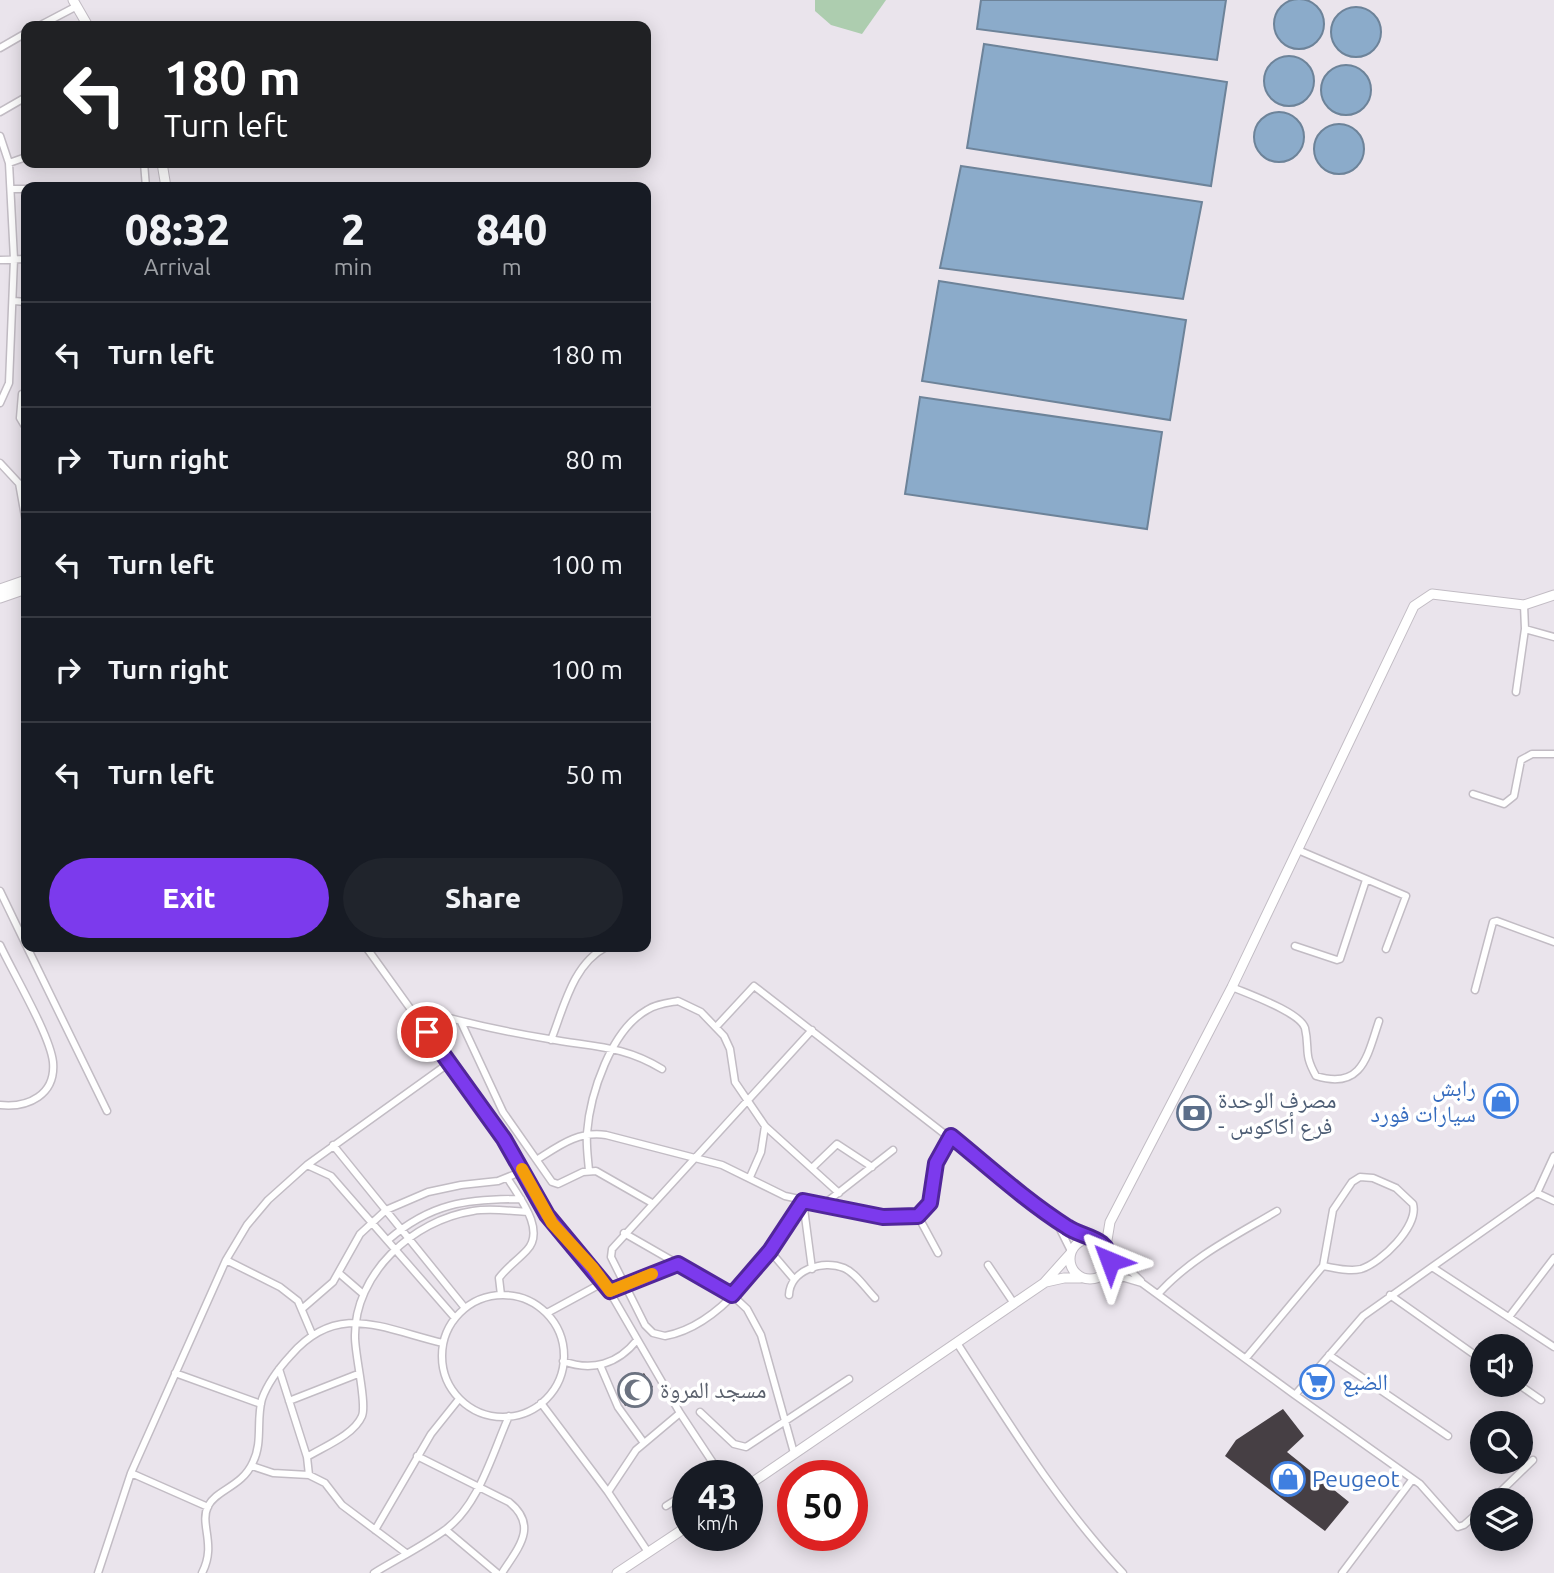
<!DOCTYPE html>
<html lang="en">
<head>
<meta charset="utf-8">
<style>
  body { margin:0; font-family:Ubuntu,"Noto Naskh Arabic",sans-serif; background:#20242c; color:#f1f3f6; height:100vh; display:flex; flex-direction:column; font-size:26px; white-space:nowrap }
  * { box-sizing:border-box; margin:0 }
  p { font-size:23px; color:#9ea1a6 }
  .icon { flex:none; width:38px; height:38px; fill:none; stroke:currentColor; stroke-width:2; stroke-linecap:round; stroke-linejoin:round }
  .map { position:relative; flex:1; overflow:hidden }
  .details { position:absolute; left:21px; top:182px; width:630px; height:770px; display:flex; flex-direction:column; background:#171b24; border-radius:14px; box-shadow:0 4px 18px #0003 }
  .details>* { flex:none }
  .guide { position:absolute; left:21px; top:21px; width:630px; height:147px; border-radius:14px; box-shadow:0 4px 18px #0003; background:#202124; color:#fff; overflow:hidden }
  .buttons { position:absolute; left:1470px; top:1334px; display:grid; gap:14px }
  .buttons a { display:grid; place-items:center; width:63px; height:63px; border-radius:50%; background:#171b24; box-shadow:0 4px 18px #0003; font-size:35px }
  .speed { position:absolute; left:672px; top:1460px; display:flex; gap:14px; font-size:35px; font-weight:700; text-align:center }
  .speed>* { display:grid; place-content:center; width:91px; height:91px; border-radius:50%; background:#171b24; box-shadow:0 4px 18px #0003; line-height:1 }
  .speed small { font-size:18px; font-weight:400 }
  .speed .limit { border:10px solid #d22; background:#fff; color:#111 }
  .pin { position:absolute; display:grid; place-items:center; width:60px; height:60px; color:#fff; margin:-30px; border:4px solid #fff; border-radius:50%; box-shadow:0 2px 7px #0007 }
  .me { position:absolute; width:77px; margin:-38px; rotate:316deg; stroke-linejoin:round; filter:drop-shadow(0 0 5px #0008) }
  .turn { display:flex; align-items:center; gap:24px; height:147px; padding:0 28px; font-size:32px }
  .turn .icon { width:91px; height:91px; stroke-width:2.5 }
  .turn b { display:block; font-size:49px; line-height:60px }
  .eta { display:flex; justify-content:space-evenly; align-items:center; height:119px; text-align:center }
  .eta b { font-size:42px; font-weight:800; line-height:49px }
  .primary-button { display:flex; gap:14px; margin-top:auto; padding:14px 28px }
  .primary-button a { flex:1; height:80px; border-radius:42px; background:#7c3aed; color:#fff; font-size:28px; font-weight:800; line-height:80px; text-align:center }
  .primary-button a+a { background:#20242c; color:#f1f3f6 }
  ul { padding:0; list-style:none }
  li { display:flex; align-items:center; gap:21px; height:105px; padding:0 28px; border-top:2px solid #363941 }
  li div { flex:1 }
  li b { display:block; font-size:26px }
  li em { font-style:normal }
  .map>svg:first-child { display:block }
</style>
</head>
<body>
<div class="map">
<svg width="1554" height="1573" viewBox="0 0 1554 1573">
  <rect width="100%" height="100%" fill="#eae4ec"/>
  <path fill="#adcdaf" d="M815 0H886L862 34 831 25 815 11Z"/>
  <path fill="#8babca" stroke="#6d8399" stroke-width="2" d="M1274 24a25 25 0 1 1 50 0a25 25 0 1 1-50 0Z
    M981 0H1226L1217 60 977 29Z
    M1331 32a25 25 0 1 1 50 0a25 25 0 1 1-50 0Z
    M984 44 1227 82 1211 186 967 148Z
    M1264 81a25 25 0 1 1 50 0a25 25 0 1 1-50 0Z
    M1321 90a25 25 0 1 1 50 0a25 25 0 1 1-50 0Z
    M1254 137a25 25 0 1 1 50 0a25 25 0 1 1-50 0Z
    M1314 149a25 25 0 1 1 50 0a25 25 0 1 1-50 0Z
    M961 166 1202 202 1183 299 940 268Z
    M939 281 1186 320 1170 420 922 381Z
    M920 397 1162 432 1147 529 905 494Z"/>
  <path fill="#463f44" d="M644 1373 653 1387 625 1406 618 1392Z
    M1283 1409 1304 1436 1287 1452 1349 1502 1325 1531 1225 1456 1236 1440Z"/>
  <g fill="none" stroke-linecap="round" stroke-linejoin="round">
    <g stroke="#c2bcc4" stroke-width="9">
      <path id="street" d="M39 26 77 6
        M0 48 26 33
        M0 112 26 97
        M0 136 9 163 14 259 9 383 0 403
        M9 163 26 157
        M144 163 146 187
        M12 189H26
        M0 260 26 259
        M14 301 26 302
        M22 394 20 418 26 428
        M0 463 26 491
        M19 483 26 522
        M1524 605 1525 629 1554 637
        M1516 692 1525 629
        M1473 794 1504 804 1514 796 1521 760 1532 754H1554
        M1298 850 1406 896 1386 949
        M0 891 26 945
        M0 945C13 973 50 1035 53 1062 56 1095 28 1108 0 1105
        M1295 946 1337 960 1340 959 1366 880
        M27 947 107 1111
        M366 947 504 1139 552 1223 604 1282 680 1413 721 1475
        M1232 987C1248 994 1300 1012 1305 1028 1310 1050 1303 1053 1316 1076 1362 1090 1367 1057 1379 1021
        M1475 990 1493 922 1497 921 1554 942
        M424 1011C465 1023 507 1032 549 1039 592 1047 623 1045 662 1069
        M461 1022 503 1112 552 1182 558 1184 583 1172 596 1171 652 1203
        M716 1027 754 986 1054 1219 1088 1238
        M551 1040C564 1007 573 964 606 947
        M333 1145 465 1308
        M538 1159C560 1145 578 1131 606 1135L722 1165 785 1196 883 1217 902 1218 918 1216 930 1203 936 1163 951 1136
        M307 1165 331 1176 455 1318
        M812 1168 837 1144 872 1167
        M589 1171C588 1158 586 1145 587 1133 590 1094 611 1030 647 1010 656 1004 667 1003 678 1001L701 1012 724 1036 730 1049 735 1082 765 1126 839 1193
        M750 1177 761 1152 765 1126
        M1537 1193 1554 1201
        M803 1201C771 1250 726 1325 665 1336L653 1333 645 1325 611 1257 612 1249 812 1030
        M803 1201 812 1269
        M824 1204 893 1150
        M918 1216 938 1253
        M1057 1223 1071 1251
        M624 1233 732 1295 747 1309 761 1335 794 1453
        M388 1240C431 1203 466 1199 521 1199
        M1108 1249 1141 1281
        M770 1251 793 1278
        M226 1260 280 1287 298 1301 312 1334
        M988 1265 1013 1302
        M1432 1267 1537 1193 1554 1156
        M340 1274 362 1293
        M1097 1278H1125L1142 1283 1295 1395 1363 1316 1432 1267 1554 1347
        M610 1291 678 1264
        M1159 1293C1192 1257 1235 1236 1277 1211
        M501 1295 499 1278C507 1267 518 1260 527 1250 546 1230 519 1197 508 1179
        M789 1295C790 1270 823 1259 844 1268 856 1273 866 1289 875 1298
        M1390 1295 1482 1360
        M442 1356a61 61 0 1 1 122 0a61 61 0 1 1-122 0Z
        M303 1308 333 1282 360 1234 386 1210 428 1192 461 1185 498 1181 523 1171
        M547 1313 604 1282
        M1509 1317 1554 1258
        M957 1343C1008 1422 1058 1504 1123 1573
        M1329 1355 1448 1436
        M1246 1358 1323 1266 1333 1210 1352 1182 1360 1177 1373 1178 1396 1188 1413 1204C1419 1226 1381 1263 1361 1269 1349 1272 1335 1268 1323 1266
        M563 1361C592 1372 618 1364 637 1340
        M600 1365 618 1407 644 1443
        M279 1369 307 1457 309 1475
        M175 1373 261 1404
        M1518 1384 1541 1400
        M1295 1395 1420 1484 1458 1527 1464 1525 1482 1509
        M289 1401 358 1374
        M541 1403 608 1492 648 1552
        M700 1412 734 1444 746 1447 849 1379
        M417 1456 509 1502C539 1526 518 1548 502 1573
        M307 1457C323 1447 354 1435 362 1416 367 1403 355 1356 355 1337 354 1274 413 1220 473 1211 491 1208 510 1211 527 1212
        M252 1466 273 1473 309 1475 325 1483 342 1505 406 1553
        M131 1473 208 1507
        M608 1492 636 1450 680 1413
        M1492 1500 1533 1460
        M666 1506 688 1492
        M375 1530 431 1434 459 1399
        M446 1530 497 1573
        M98 1573 131 1473 226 1260 247 1225 268 1200 307 1165 449 1063
        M202 1573C217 1544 199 1525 208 1506 217 1489 242 1487 253 1462 263 1442 256 1420 262 1399 268 1382 279 1368 291 1355 338 1301 383 1329 443 1343
        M374 1573C397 1559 423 1546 445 1530 479 1505 492 1454 509 1416
        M1342 1573 1412 1480"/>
    </g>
    <g stroke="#c2bcc4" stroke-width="11">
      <path id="secondary" d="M73 0 88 26
        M162 163 166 187
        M0 589 26 580
        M0 598 26 589
        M1070 1259a20 20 0 1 1 40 0a20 20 0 1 1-40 0Z
        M1106 1246 1110 1222 1232 987 1414 606 1432 594 1524 605 1554 595
        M1046 1282 1064 1278H1080
        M747 1486 1044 1283 1070 1254
        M617 1573 688 1526"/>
    </g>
    <use href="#street" stroke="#fff" stroke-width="6"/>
    <use href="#secondary" stroke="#fff" stroke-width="9"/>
  </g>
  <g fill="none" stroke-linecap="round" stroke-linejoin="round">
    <g stroke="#51269a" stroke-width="18">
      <path id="route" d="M427 1032 504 1139 547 1215 610 1291 678 1264 732 1295 770 1251 803 1201 883 1217 918 1216 930 1203 936 1163 951 1136C989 1167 1026 1201 1067 1227 1083 1238 1109 1237 1110 1261"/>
    </g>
    <use href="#route" stroke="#7c3aed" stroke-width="12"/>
    <path stroke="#f59e0b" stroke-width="12" d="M522 1169 552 1223 593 1268 610 1291 652 1274"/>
  </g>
  <defs>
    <g id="shop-ring" transform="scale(1.75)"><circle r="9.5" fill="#fff" stroke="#3f7fe0" stroke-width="1.5"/><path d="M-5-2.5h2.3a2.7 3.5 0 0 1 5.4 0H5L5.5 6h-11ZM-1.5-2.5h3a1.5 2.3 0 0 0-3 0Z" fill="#3f7fe0"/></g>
    <g id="bank-ring" transform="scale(1.75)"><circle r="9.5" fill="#fff" stroke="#5c6f8a" stroke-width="1.5"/><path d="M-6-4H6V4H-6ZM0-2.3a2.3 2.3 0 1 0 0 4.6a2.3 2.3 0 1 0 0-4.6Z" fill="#5c6f8a"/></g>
    <g id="supermarket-ring" transform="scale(1.75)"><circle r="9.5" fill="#fff" stroke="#3f7fe0" stroke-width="1.5"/><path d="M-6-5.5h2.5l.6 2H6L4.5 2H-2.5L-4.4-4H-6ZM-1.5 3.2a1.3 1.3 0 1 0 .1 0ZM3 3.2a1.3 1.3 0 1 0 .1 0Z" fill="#3f7fe0"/></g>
    <g id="mosque-ring" transform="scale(1.75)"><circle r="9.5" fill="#fff" stroke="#6b7280" stroke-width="1.5"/><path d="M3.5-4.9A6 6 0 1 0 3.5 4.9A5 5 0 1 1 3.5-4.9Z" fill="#6b7280"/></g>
  </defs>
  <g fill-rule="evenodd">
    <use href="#shop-ring" x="1501" y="1101"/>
    <use href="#bank-ring" x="1194" y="1113"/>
    <use href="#supermarket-ring" x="1317" y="1382"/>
    <use href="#mosque-ring" x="635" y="1390"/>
    <use href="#shop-ring" x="1288" y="1479"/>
  </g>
  <g text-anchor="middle" stroke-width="7" stroke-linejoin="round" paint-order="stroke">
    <g font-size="23" fill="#366cbe" stroke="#fff" text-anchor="start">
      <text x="1476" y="1096" text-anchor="end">رابش<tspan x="1476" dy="26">سيارات فورد</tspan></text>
      <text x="1342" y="1390">الضبع</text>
      <text x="1312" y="1487">Peugeot</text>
    </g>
    <g font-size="23" fill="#4e5e75" stroke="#fff" text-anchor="start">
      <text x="1218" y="1108">مصرف الوحدة<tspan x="1218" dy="26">- فرع أكاكوس</tspan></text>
    </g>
    <g font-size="23" fill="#5b616d" stroke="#fff" text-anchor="start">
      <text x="660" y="1398">مسجد المروة</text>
    </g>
  </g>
</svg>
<div class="buttons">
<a><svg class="icon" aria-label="sound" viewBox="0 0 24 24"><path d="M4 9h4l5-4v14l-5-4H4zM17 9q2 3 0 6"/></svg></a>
<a><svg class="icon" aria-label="search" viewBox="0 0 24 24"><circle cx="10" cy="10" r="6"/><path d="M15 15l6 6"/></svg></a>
<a><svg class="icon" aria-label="layers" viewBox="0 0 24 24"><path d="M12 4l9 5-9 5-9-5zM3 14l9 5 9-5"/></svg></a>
</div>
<div class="speed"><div>43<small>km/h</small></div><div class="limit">50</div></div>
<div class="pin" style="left:427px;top:1032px;background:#d93025"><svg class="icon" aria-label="arrive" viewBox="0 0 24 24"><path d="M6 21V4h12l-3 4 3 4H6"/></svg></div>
<svg class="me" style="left:1110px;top:1261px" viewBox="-20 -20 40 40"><path d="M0-17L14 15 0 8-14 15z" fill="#7c3aed" stroke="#fff" stroke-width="4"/></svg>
<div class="guide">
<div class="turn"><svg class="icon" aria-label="left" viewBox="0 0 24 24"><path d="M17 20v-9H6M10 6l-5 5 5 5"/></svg><div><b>180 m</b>Turn left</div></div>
</div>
<section class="details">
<div class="eta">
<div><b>08:32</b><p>Arrival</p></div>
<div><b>2</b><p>min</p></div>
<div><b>840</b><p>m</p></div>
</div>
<ul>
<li><svg class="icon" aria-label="left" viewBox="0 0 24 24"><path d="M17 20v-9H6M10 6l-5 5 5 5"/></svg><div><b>Turn left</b></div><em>180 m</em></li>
<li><svg class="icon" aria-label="right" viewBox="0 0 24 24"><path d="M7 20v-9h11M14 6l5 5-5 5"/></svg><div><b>Turn right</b></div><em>80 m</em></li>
<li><svg class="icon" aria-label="left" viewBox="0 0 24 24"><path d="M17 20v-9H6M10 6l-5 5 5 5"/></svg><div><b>Turn left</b></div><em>100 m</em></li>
<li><svg class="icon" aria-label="right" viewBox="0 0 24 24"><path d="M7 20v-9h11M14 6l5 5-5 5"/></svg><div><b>Turn right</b></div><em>100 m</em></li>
<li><svg class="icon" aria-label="left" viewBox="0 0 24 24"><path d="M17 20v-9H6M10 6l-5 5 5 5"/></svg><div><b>Turn left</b></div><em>50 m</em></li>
</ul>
<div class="primary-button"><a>Exit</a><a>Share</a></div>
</section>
</div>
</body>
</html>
